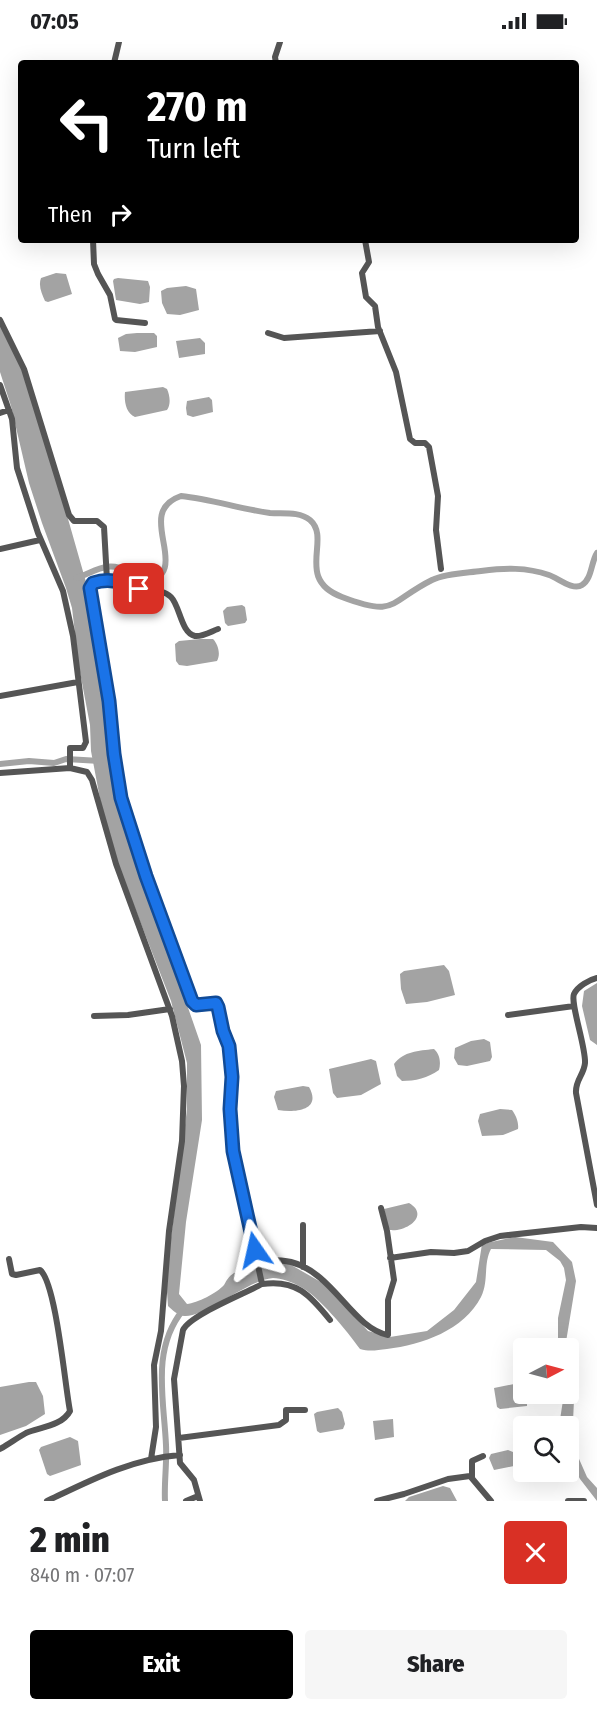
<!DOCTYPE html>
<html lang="en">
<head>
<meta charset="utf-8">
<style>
  body { margin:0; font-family:"Fira Sans Condensed",sans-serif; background:#f6f6f6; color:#202124; height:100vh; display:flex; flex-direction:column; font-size:22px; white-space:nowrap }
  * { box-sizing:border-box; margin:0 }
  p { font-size:20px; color:#757577 }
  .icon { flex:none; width:33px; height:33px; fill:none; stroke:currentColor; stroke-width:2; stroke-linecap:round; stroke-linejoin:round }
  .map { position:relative; height:1459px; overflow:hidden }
  .drawer { display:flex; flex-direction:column; background:#fff; flex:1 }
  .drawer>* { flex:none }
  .guide { position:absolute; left:18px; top:18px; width:561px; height:183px; border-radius:6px; box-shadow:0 6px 24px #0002; background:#000; color:#fff; overflow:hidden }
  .needle { width:39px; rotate:84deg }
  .buttons { position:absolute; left:513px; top:1296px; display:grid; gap:12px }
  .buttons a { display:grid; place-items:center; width:66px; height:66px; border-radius:6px; background:#fff; box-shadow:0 6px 24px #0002; font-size:30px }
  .pin { position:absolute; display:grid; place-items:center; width:51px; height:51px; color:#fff; margin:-26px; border-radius:12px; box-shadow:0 3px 9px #0006 }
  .me { position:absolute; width:66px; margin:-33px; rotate:349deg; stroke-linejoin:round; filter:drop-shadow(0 0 4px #0008) }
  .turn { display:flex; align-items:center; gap:21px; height:126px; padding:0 30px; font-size:27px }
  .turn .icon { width:78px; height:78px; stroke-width:2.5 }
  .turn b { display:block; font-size:42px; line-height:51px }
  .then { display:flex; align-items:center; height:57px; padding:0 30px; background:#0003; gap:12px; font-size:22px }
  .round { display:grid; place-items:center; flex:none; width:63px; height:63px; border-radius:6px; background:#f6f6f6 }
  .overview { display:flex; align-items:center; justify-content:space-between; height:102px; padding:0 30px }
  h1 { font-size:36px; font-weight:800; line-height:45px }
  .button { display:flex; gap:12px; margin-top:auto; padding:12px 30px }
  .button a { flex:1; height:69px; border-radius:6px; background:#000; color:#fff; font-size:24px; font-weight:800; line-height:69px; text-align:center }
  .button a+a { background:#f6f6f6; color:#202124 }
  .status { display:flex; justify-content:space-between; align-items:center; height:42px; padding:0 30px; background:#fff; direction:ltr }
  .status svg { height:16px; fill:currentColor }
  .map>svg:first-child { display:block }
</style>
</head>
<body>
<div class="status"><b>07:05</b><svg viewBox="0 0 49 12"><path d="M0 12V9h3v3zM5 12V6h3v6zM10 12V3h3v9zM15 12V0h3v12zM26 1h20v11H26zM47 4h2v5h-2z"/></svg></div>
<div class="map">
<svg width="597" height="1459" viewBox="0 0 597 1459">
  <rect width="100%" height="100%" fill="#fff"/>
  <path fill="#a3a3a3" d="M56 231 66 232 72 252 48 260 45 259C42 252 38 244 41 236Z
    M118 236 148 239 150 245 149 260 140 262 116 258 113 239 114 237Z
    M186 244 196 247 199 268 180 273 167 272 162 261 161 249 167 246Z
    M0 282 31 347 90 554 119 767 201 1003 202 1078 186 1180 179 1252 187 1262C197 1261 217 1251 224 1243 227 1238 228 1235 234 1231L286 1220 326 1243 368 1289 390 1295 427 1289 454 1268 476 1240 482 1202 515 1195 553 1200 572 1220 576 1239 565 1306H558V1276L566 1238 564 1226 560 1219 546 1208 491 1207C483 1222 489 1239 481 1255 464 1288 422 1303 387 1307 377 1308 370 1310 360 1307 347 1289 318 1253 299 1244 292 1240 281 1236 273 1236 247 1238 205 1276 184 1274 178 1273 172 1268 168 1264L166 1236 187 1067V1021L171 959 122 833 104 778 91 709 90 683 79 625 72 566 66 546 42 481 29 441 11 364 0 330Z
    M137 291H154L157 294V305L135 310 120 309 118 296 126 292Z
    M200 296 205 301V312L179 316 176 299Z
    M163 345 167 347C170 354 171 362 167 368L135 375C126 371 124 360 125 350Z
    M209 355 212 358 213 370 193 375 187 373 186 366 187 359Z
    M242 563 245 565 247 578 245 581 228 584 225 581 223 569 227 565Z
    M200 597H213C218 602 221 612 217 619L187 624 179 623 176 619 175 602 179 599Z
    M444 923 449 929 455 953 427 960 406 962 401 947 400 932 404 929Z
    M597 941V1003L590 998 582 964 584 949Z
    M484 997 490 1000 492 1015 490 1019 467 1024 458 1023 454 1016 455 1006 471 999Z
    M434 1007C440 1012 441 1021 439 1028 428 1036 415 1039 402 1039L397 1034 394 1022C404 1009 418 1009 434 1007Z
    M371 1017 376 1019 381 1042 361 1053 337 1056 333 1051 329 1027Z
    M303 1044 309 1045C322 1068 296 1071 278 1068L274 1055 276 1049Z
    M500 1067 512 1068C516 1073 519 1081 518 1087L503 1093 482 1094 478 1079 480 1072Z
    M409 1161C430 1173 407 1190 390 1188L388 1185 384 1167Z
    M569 1325 574 1358 572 1401 587 1435 597 1446V1459L580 1437 569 1417 568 1384H559L564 1352H568Z
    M29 1340H36L43 1354 45 1372 26 1384 0 1393V1345Z
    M519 1341 523 1343 524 1352H527V1364L500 1367 497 1365 494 1346Z
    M338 1366 342 1370 345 1382 343 1387 320 1391 317 1389 314 1372 317 1370Z
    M393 1377 394 1395 375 1398 373 1379Z
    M70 1395 78 1399 81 1423 50 1434 47 1432 39 1408 41 1405Z
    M508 1408 513 1410 514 1424 494 1428 489 1416 491 1412Z
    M443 1444 450 1446 457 1459H405L409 1455Z"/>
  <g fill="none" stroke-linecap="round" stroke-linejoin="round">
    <path stroke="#a3a3a3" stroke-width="6" d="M76 536C95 530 107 518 127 529 133 532 137 538 143 541 197 531 131 471 181 454 211 457 240 467 270 471 283 472 299 469 310 478 332 497 294 537 342 555 397 576 388 560 432 538 447 531 466 531 481 529 505 526 526 525 549 533 558 536 573 549 582 543 592 537 591 520 597 511
      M0 722 29 719 54 721 66 717 100 719
      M165 1459C164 1440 167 1422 166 1403 164 1357 151 1307 183 1268"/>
    <path stroke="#555" stroke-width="6" d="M114 21 119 0
      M276 21 275 15 280 0
      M93 198 94 222 98 232 110 253 115 277 116 278 145 281
      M365 198 369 220 362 231 366 255 375 264 378 285 396 330 410 397 415 401H425L429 405 438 454 436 488 441 527
      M0 278 24 327 69 473 74 479H97L104 485 107 538 93 541 90 546 109 659 121 756 146 834 192 959 197 963 217 962 223 989 229 1004 232 1021 230 1067 233 1109 262 1242C246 1251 190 1273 183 1288L174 1337 180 1421 194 1438 200 1459
      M268 291 284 296 380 289
      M0 343 12 377 17 426 38 491 63 549 73 594 86 700 83 706H70V726L87 730 92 738 116 822 172 974 182 1019 184 1044 182 1099 169 1189 161 1289 154 1323 156 1385 151 1417
      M0 371 9 368
      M0 507 40 498
      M107 538C119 539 128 544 139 547 149 549 163 547 171 555 180 564 181 591 195 594 202 595 212 589 218 587
      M0 654 78 640
      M0 731 70 726
      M597 936C589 938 578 944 574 952 570 961 586 1005 585 1021 584 1033 575 1038 576 1051L597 1163
      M508 973 574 964
      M94 974 128 973 170 967
      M390 1216 431 1210 454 1211 468 1209 485 1199 500 1194 581 1185 597 1186
      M257 1218C268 1218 280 1217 291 1220 334 1231 352 1286 388 1293V1258L394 1238 387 1189 381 1166
      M303 1225V1183
      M262 1242C296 1237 310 1253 330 1278
      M179 1396 279 1383 286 1378V1368H305
      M0 1407C9 1402 17 1396 26 1391 40 1385 62 1384 70 1369 65 1344 56 1240 40 1228L16 1233 12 1232 9 1217
      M472 1435V1419L483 1414
      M47 1459C91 1438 131 1417 180 1413
      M186 1459 198 1454
      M377 1459 404 1452 448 1437 470 1434 491 1459
      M568 1459H584"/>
  </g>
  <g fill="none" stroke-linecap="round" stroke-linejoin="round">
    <g stroke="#114b97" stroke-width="15">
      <path id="route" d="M139 547C122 541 111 535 93 541L90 546 109 659 114 712 121 756 146 834 192 959 196 963 216 961 218 965 223 989 229 1004 232 1035 230 1067 233 1109 255 1208"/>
    </g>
    <use href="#route" stroke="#1a73e8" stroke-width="10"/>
  </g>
</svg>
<div class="buttons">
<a><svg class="needle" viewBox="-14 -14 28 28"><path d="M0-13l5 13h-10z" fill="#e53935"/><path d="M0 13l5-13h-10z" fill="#757577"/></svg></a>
<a><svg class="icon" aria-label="search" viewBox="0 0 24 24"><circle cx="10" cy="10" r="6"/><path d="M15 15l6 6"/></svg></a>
</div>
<div class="pin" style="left:139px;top:547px;background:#d93025"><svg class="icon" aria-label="arrive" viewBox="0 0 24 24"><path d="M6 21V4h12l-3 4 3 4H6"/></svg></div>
<svg class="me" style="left:255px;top:1208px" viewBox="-20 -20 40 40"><path d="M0-17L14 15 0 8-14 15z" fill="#1a73e8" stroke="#fff" stroke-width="4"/></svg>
<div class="guide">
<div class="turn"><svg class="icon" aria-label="left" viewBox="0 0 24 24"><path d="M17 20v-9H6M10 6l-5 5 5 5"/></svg><div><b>270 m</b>Turn left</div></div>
<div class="then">Then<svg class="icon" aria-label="right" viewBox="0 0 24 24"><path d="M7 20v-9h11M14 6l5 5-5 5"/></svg></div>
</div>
</div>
<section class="drawer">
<div class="overview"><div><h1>2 min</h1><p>840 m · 07:07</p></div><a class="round" style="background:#d93025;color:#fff"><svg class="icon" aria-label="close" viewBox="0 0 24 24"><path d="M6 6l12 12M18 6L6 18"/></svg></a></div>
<div class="button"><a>Exit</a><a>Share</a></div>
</section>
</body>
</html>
